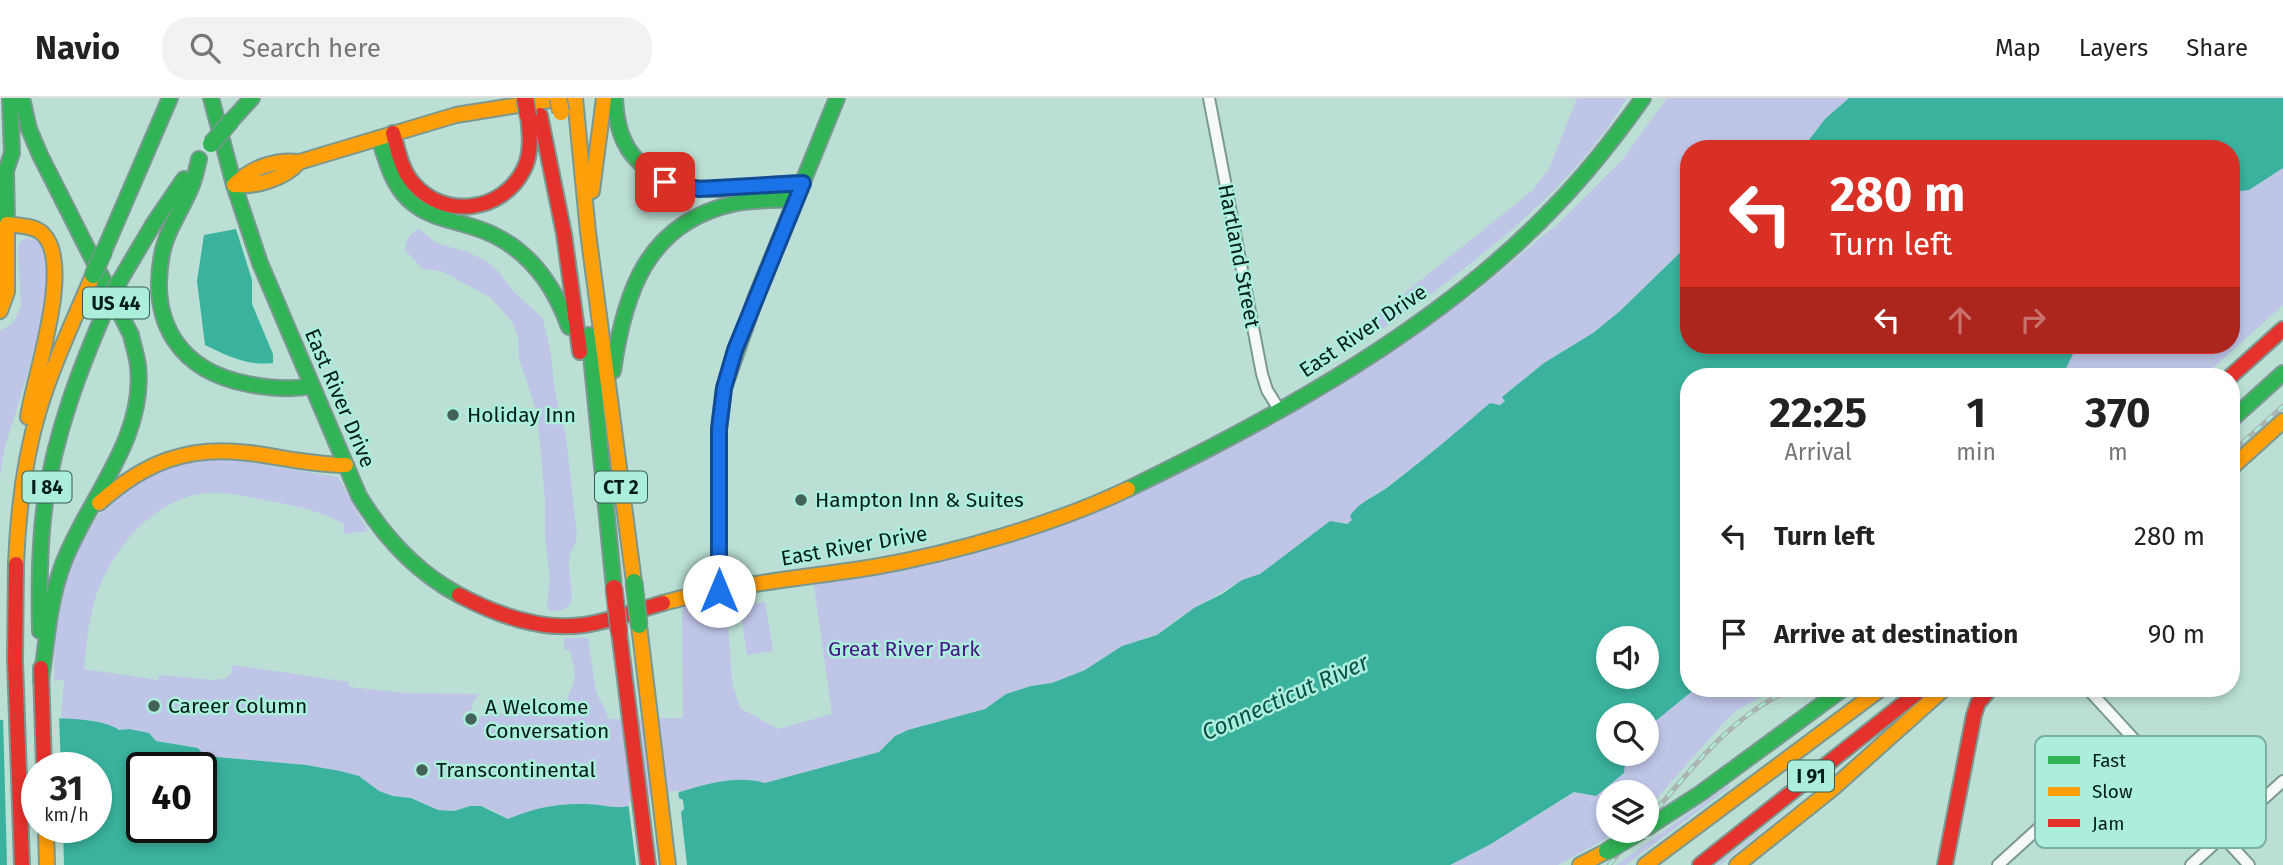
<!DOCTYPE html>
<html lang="en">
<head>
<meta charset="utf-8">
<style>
  body { margin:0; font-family:"Fira Sans",sans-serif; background:#f2f2f2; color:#222; height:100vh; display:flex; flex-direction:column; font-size:26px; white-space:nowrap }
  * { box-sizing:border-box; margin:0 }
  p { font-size:23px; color:#767676 }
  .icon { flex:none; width:38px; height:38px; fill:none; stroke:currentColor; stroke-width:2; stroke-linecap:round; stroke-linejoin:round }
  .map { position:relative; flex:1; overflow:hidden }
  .side { position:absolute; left:1680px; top:270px; width:560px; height:329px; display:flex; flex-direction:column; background:#fff; border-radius:28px; box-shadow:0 4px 10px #0003 }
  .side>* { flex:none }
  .guide { position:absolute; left:1680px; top:42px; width:560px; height:214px; border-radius:28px; box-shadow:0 4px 10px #0003; background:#d93025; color:#fff; overflow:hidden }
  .controls { position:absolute; left:1596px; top:528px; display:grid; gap:14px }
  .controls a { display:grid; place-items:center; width:63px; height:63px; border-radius:50%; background:#fff; box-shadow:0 4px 10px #0003; font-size:35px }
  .speed { position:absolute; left:21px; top:654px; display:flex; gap:14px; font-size:35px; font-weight:700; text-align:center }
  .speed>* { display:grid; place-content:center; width:91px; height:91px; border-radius:50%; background:#fff; box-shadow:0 4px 10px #0003; line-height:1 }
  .speed small { font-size:18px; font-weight:400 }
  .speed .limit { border:4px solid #111; border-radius:10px; background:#fff; color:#111 }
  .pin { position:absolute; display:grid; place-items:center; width:60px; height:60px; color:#fff; margin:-30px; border-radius:14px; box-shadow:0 4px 10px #0006 }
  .me { position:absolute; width:77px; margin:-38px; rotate:0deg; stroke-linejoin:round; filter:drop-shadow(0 0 5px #0008) }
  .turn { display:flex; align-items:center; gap:24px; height:147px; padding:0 35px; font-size:32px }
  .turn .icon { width:91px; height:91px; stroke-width:2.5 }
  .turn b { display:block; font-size:49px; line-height:60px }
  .lanes { display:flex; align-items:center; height:66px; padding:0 35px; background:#0003; justify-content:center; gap:35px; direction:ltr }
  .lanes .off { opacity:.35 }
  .eta { display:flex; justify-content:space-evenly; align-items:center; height:119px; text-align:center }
  .eta b { font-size:42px; font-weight:700; line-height:49px }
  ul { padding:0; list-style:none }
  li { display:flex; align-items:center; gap:21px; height:98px; padding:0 35px }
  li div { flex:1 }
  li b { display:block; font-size:26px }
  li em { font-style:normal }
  header { display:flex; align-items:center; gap:42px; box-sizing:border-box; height:98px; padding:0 35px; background:#fff; border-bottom:2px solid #e0e0e0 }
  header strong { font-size:33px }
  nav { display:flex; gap:38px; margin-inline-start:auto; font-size:24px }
  .search { width:490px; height:63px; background:#f2f2f2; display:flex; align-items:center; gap:18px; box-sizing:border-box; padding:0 24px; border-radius:28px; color:#767676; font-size:26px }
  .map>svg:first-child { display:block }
</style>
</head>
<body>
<header>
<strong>Navio</strong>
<div class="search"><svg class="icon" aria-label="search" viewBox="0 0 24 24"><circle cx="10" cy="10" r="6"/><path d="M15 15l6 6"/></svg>Search here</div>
<nav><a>Map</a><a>Layers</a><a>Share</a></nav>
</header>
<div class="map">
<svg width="2283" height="767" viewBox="0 0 2283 767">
  <rect width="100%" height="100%" fill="#bbdfd5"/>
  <path fill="#bec5e7" d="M1577 0H1627C1583 74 1516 131 1449 182 1416 208 1381 234 1344 254L1341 252 1344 244 1533 92 1549 71Z
    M1667 0H1849L1825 21 1802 51H1689V146L1620 213 1593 235 1544 265 1503 298 1505 303 1462 330 1386 390 1368 401 1352 422 1346 426 1330 423 1260 476 1242 482 1177 521 1157 537 1147 539 1085 572 1052 585 1031 588 1006 596 985 611 908 632 895 638 879 654 765 685C719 672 669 703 623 709 611 711 598 706 586 706 558 705 532 711 508 721L493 712 481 708H470L453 713 439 712 411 700 393 698 379 693 359 678 340 673 306 667 205 658 198 650 156 643 149 635 129 631 119 632 90 622H61L64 582 54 583V547L66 480 79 450 92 426 106 407 153 371 205 357 338 379 368 433 345 436 343 432 345 427C321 412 292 407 264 402 243 398 221 392 200 396 145 405 101 465 91 517 87 535 86 553 84 571L158 582 159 577 215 582 226 580 231 575 233 567 349 584V589L407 595 479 596 473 604 470 620 567 606C568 594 571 594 574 583 577 575 572 562 570 553L564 551V540H588L596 593C600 605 605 606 608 621L683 620 682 504 726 494 732 585 740 610 778 631 832 616 813 481 868 473 869 477 931 465 1105 410 1280 323 1356 275 1462 202 1467 201 1559 125 1623 61Z
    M2283 70V207L2204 278H2062C2068 269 2072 254 2080 247H2231V104L2240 92H2249Z
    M419 131 436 145 468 154 486 163 497 172 512 192 543 221 551 257 555 295 566 339 577 437C577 447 569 453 569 463 567 487 585 514 549 513L547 507 550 480 545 440V401L537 315 519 260 518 239 513 225 490 199 441 173 423 171 405 152C406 142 410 135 419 131Z
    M26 140 39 142C40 147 43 152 45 158 56 201 16 310 3 357L0 380V233L14 224 21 208 18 150 20 144Z
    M765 504 773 553 747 557 740 508Z
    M1696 590H1776L1736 613 1727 621 1647 711V695H1608V733H1620L1558 767H1450L1491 746 1575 694 1596 698 1624 675 1626 656H1647L1648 628Z
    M1729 687 1730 689 1626 767H1616Z
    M1811 693 1720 767H1716Z"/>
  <path fill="#3ab29e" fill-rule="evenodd" d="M1849 0H2283V70L2249 92 2240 93 2231 104V51H1802L1825 21Z
    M236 131 252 182V206L273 256V265C248 268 227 258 205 247L197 183 204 137Z
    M1689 146V247H2080C2072 254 2068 269 2062 278H1689V590H1696L1647 630V618H1608V656H1626L1624 675 1596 698 1574 694 1491 746 1450 767H0V622C31 622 94 615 119 632L129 631 149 635 156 643 198 650 205 658 306 667 340 673 359 678 379 693 393 698 411 700 438 712 454 713 470 708H481L508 721C534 710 556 705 586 706 598 706 611 710 623 709 669 703 719 672 765 685L879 654 895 638 908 632 985 611 1006 596 1031 588 1052 585 1085 572 1122 548 1157 537 1194 510 1222 496 1242 482 1260 476 1330 423 1347 426 1352 422 1350 418C1359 404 1374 399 1388 389 1423 362 1457 334 1490 305L1500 307 1505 303 1502 299 1544 265 1593 235 1620 213ZM1608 541H1647V579H1608ZM37 670H96V730H37ZM142 670H201V730H142Z"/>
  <path fill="#bbdfd5" d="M3 618H59L61 670H37V730H63L64 767H7Z
    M678 692 679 700 683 702 684 711 681 714 687 767H636L628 704Z"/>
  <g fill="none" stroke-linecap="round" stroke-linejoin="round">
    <g stroke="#7b9890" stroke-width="14">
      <path id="street" d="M1209 0 1262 276 1267 292 1280 313
        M2087 590 2249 767
        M1998 767 2135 642
        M2191 767 2283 683"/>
    </g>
    <g stroke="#7b9890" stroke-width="18">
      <path id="fast" d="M22 0 29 31 40 57 131 237C133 247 137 258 138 268 146 341 87 402 63 466 49 503 47 543 41 582
        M211 0 234 87 260 165 359 398C384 439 416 474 459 497
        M615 0C616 24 621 47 639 64 685 108 746 85 803 85
        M231 23 252 0
        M379 40C386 62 392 86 409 102 427 119 451 122 473 129 523 144 552 181 569 229
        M199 61C197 70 195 79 192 87 183 110 167 131 162 156 149 224 179 273 248 286 269 290 291 292 312 288
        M7 126 6 73 12 55 10 0
        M104 153 170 0
        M119 184 154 125 184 81
        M589 237 614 490
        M613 273C624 196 646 126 732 106 753 101 775 103 796 100
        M2231 322 2283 275
        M1128 391C1277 319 1442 228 1556 107 1588 74 1616 38 1643 0
        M719 493V331L724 290 756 199 837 0
        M40 533C39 490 39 447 45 405 55 335 80 270 108 206
        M1647 730 1701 695 1844 590"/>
    </g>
    <g stroke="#7b9890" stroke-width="18">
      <path id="slow" d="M575 0 588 134 634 484
        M234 87C251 70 275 61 299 64L456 17 563 0
        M234 87C256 89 284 81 299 64
        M592 93 604 0
        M7 126C18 128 34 127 43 136 74 167 34 278 28 319
        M0 213 7 194V126
        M2231 370 2283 323
        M99 405C144 365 187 347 249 355 281 359 313 367 346 367
        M16 466C18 414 24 362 39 312 53 266 74 222 93 177
        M663 505C732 486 804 480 874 469 954 455 1055 426 1128 391
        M639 527 668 767
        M46 730 47 767
        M1580 767 1607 753
        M1645 767 1882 590
        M1737 767 1832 691 1945 590"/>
    </g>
    <g stroke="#7b9890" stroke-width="18">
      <path id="jam" d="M540 17 564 136 580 254
        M393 35C398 52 401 71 413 85 444 122 503 114 524 71 532 55 530 35 528 18
        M2231 278 2283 231
        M16 466 15 562 22 767
        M459 497C497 517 540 533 584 527 612 523 637 512 663 505
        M619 533 648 767
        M41 570 44 670
        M1700 767 1923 590
        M1945 767 1974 617 1978 605 1991 590"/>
    </g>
    <use href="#street" stroke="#f5faf9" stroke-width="10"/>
    <use href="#fast" stroke="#30b455" stroke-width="14"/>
    <use href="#slow" stroke="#ff9f0a" stroke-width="14"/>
    <use href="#jam" stroke="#e5322d" stroke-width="14"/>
    <g stroke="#aab4b1" stroke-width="5">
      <path id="rail" d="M2231 355 2283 308
        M1647 723C1690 673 1732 615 1795 590
        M1609 767 1638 733"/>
    </g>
    <use href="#rail" stroke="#aceedc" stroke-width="2.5" stroke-dasharray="8" stroke-linecap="butt"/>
    <g stroke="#7b9890" stroke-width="19" stroke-linecap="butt">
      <path id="fast-bridge" d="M211 46 231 23
        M93 177 104 153
        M108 206 119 184
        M634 484 639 527
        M1607 753 1641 733"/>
    </g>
    <g stroke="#7b9890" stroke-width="19" stroke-linecap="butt">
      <path id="slow-bridge" d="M558 0 561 14"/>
    </g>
    <g stroke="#7b9890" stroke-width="19" stroke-linecap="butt">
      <path id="jam-bridge" d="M525 0 528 18
        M614 490 619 533"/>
    </g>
    <use href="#fast-bridge" stroke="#30b455" stroke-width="16"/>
    <use href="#slow-bridge" stroke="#ff9f0a" stroke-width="16"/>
    <use href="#jam-bridge" stroke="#e5322d" stroke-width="16"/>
  </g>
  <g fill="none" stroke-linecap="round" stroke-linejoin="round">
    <g stroke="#114b97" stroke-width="18">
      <path id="route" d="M665 84 699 91 803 85 735 252 724 290 719 331V493"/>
    </g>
    <use href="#route" stroke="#1a73e8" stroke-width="12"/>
  </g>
  <g fill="#43625a" stroke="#aceedc" stroke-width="2.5">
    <circle cx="453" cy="317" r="7"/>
    <circle cx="801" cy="402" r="7"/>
    <circle cx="154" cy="608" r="7"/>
    <circle cx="471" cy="621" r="7"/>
    <circle cx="422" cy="672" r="7"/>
  </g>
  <g text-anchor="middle" stroke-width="5" stroke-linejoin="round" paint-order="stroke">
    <g fill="#aceedc" stroke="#365c53" stroke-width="2">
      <rect x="83" y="189.5" width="66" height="31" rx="5"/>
      <rect x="22.5" y="373.5" width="49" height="31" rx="5"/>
      <rect x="595" y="373.5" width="52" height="31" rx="5"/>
      <rect x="1788" y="662.5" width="46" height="31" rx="5"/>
    </g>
    <g font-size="19" font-weight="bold" fill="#031e18">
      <text x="116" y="212">US 44</text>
      <text x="47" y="396">I 84</text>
      <text x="621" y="396">CT 2</text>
      <text x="1811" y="685">I 91</text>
    </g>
    <g font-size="21" fill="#031e18" stroke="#aceedc">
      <text transform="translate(1239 158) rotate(79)" y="7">Hartland Street</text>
      <text transform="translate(1363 233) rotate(-34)" y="7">East River Drive</text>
      <text transform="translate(340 300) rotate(67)" y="7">East River Drive</text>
      <text transform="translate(854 448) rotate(-10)" y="7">East River Drive</text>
    </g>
    <g font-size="21" fill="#031e18" stroke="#aceedc" text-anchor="start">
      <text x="467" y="324">Holiday Inn</text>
      <text x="815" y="409">Hampton Inn &amp; Suites</text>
      <text x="168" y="615">Career Column</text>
      <text x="485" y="616">A Welcome<tspan x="485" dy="24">Conversation</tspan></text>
      <text x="436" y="679">Transcontinental</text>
    </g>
    <g font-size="21" fill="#48128b" stroke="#aceedc">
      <text x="904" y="558">Great River Park</text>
    </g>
    <g font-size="23" font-style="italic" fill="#075244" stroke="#aceedc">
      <text transform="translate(1285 599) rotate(-24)" y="8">Connecticut River</text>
    </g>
  </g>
  <rect x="2035" y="638" width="231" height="112" rx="10" fill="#aceedc" stroke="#79b0a1" stroke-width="2"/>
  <rect x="2048" y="658" width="32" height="8" fill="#30b455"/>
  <rect x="2048" y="689" width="32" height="9" fill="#ff9f0a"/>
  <rect x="2048" y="721" width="32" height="8" fill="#e5322d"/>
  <g font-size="19" fill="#031e18">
    <text x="2092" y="669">Fast</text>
    <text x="2092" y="700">Slow</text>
    <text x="2092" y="732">Jam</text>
  </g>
</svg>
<div class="controls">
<a><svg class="icon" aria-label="sound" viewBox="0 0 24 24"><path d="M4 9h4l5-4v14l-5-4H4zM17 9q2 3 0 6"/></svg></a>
<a><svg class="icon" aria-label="search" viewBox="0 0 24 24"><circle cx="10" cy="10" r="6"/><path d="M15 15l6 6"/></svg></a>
<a><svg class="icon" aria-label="layers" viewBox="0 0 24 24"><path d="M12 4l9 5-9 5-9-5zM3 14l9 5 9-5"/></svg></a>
</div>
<div class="speed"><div>31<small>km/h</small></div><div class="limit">40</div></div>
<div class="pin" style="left:665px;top:84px;background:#d93025"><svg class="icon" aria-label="arrive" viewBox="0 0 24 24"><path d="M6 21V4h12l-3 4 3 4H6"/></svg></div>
<svg class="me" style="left:719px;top:493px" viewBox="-20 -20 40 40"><circle r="19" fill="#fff"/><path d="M0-13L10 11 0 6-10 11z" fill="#1a73e8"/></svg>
<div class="guide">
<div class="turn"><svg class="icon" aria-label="left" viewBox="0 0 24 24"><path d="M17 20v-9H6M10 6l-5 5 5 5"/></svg><div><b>280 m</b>Turn left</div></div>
<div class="lanes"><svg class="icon" aria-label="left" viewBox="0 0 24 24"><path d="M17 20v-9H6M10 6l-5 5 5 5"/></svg><svg class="icon off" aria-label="ahead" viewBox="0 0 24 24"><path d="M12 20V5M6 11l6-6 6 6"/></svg><svg class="icon off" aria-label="right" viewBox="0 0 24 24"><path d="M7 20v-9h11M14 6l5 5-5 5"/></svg></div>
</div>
<section class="side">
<div class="eta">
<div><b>22:25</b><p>Arrival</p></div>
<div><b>1</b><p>min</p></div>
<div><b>370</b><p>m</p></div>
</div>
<ul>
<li><svg class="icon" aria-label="left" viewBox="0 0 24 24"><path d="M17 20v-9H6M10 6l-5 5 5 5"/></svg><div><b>Turn left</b></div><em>280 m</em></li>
<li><svg class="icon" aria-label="arrive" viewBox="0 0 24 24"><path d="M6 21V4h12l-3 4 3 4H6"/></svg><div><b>Arrive at destination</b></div><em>90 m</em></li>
</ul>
</section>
</div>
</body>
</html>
